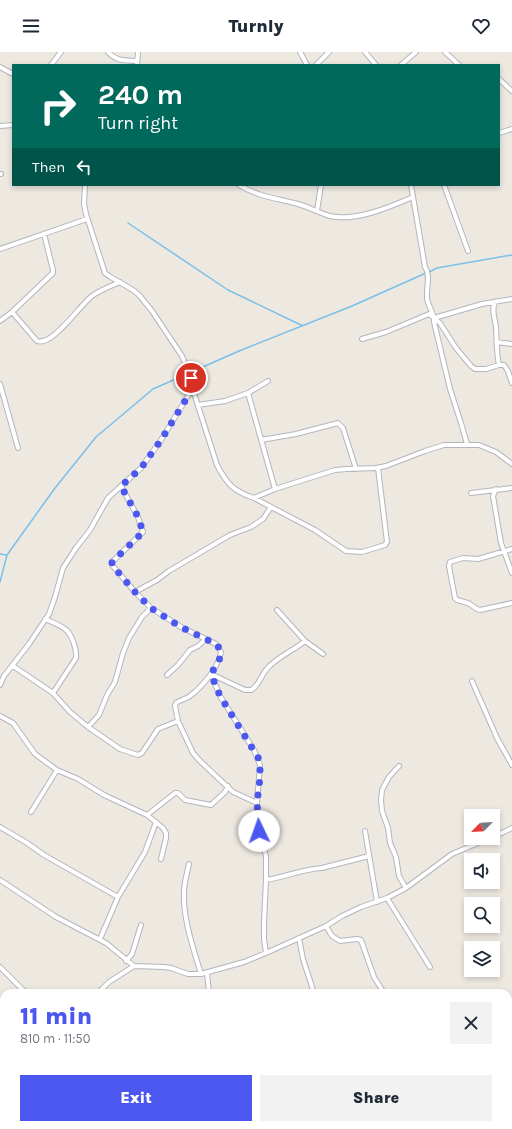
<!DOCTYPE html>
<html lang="en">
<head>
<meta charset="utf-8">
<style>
  body { margin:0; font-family:Karla,sans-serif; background:#f2f2f3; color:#1f2937; height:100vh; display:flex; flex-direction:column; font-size:15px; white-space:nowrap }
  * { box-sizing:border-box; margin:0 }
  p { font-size:13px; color:#747a83 }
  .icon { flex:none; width:22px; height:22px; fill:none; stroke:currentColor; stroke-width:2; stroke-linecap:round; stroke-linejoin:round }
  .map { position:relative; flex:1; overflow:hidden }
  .side { position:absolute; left:0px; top:937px; width:512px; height:140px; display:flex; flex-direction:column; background:#fff; border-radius:12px 12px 0 0; box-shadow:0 2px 6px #0003 }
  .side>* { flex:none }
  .hud { position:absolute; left:12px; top:12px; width:488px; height:122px; border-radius:0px; box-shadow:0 2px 6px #0003; background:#00695c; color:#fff; overflow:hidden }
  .needle { width:26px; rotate:246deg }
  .fabs { position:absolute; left:464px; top:757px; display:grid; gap:8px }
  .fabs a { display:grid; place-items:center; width:36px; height:36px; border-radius:0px; background:#fff; box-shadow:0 2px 6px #0003; font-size:20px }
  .pin { position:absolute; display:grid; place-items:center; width:34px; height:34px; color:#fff; margin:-17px; border:2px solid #fff; border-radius:50%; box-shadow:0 1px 4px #0007 }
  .me { position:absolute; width:44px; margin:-22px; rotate:357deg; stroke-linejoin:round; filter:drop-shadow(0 0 3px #0008) }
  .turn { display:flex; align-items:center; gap:14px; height:84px; padding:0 20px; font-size:18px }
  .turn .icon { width:52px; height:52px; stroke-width:2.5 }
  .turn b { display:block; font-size:28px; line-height:34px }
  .then { display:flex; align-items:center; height:38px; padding:0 20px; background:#0003; gap:8px; font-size:15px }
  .round { display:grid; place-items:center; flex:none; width:42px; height:42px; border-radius:0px; background:#f2f2f3 }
  .summary { display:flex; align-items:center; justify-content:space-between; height:68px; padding:0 20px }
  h1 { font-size:24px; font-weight:800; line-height:30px; color:#4c57ef }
  .cta { display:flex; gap:8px; margin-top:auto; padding:8px 20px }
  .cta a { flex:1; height:46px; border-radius:0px; background:#4c57ef; color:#fff; font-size:16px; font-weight:800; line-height:46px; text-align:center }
  .cta a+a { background:#f2f2f3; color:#1f2937 }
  header { display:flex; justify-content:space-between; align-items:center; height:52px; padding:0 20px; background:#fff; font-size:18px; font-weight:800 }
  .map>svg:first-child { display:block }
</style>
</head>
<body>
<header><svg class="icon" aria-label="menu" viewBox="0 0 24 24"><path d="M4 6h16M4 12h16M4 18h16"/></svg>Turnly<svg class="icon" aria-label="heart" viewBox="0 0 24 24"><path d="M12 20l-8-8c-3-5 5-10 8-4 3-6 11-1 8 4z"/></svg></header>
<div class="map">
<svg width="512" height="1077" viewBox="0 0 512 1077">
  <rect width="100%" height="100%" fill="#ede9e1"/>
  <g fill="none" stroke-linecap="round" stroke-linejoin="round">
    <path stroke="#7bbfe8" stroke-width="1.5" d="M128 171 228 238 301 273
      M429 220 437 216 512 203
      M0 502 6 503
      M0 530 7 503 55 436 96 385 153 337 239 299 352 254 426 221
      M1 1045 4 1054
      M10 1073 12 1077"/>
    <g stroke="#b4b5bf" stroke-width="6">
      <path id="minor" d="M108 0C117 10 125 8 137 9
        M300 0 307 13
        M365 0 376 13
        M445 0 459 13
        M51 13 61 0
        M137 13 138 0
        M316 13 329 0
        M401 13 416 0
        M0 15 13 22
        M499 27 512 39
        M0 74 13 73
        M499 81 512 77
        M0 122H1
        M239 133C259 145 276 146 298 152 309 155 319 161 330 164 355 170 390 155 413 145
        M411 133 425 215C431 223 426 236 427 246 428 255 435 262 434 270L450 337 461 371 467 392
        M444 133 468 199
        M317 159 321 133
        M0 197 87 167
        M495 250C491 258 495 267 496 275 497 289 496 299 499 313H504L508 319 512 331
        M12 260 37 289C52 295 80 253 92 244 100 238 111 234 120 230
        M434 266 482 252 512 247
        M0 269 12 260 53 221V218L44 182
        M362 287 386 280 429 262 440 271 456 296 471 314 475 317H486L499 313
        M496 290 512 292
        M0 332 18 396
        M192 335 217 413C227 432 233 439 254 446L275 437 335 418 347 417 376 416 386 414 425 399 444 393H479L496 400 512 412
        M248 341 268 329
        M198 353 225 349 248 341 275 437
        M261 388 296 382 338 371 343 376 356 417
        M121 434 138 465 143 480 112 510V513L135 540 151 556 181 575 216 592 221 600C218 616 203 634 190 644 186 647 180 648 176 651L175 654 178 669 193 701 199 708 233 740 257 751
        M496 437 493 444 501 491 512 521
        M471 441 512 436
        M254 446 315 478 346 499 362 500 385 493 387 490 378 416
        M512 497 478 507 463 506 450 510 449 514 455 546 457 548 468 551 477 557 480 558 512 551
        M135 540 157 528 169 519 230 483 251 475 263 467 271 455
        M277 558 305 589 323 602
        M45 567C52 570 60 573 65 577 72 582 77 598 76 606L53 641
        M13 614 53 641 70 660 88 675 120 697 138 703 142 701 158 677 178 669
        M211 622 220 644 254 698 260 713 257 751 259 779 266 804V828L264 870V887L266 901
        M211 622 245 638H251C258 635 261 624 266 618 276 605 293 599 305 589
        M167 623 178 613 190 598 198 594 206 587
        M472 629 497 686 512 713
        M0 633 4 624 29 592 49 562 55 545 63 516 76 496 90 478 108 446 141 416 161 388 191 339V326L182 304 152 259 139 243 133 238 109 224 105 221 86 162 84 152 85 133
        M0 664 13 671 35 702 57 718 78 727 104 743 147 763 163 776 166 781V786L161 807
        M88 675 99 663 107 643 115 630 123 601 129 586 142 565 151 556
        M399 714 389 725 382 738 381 748 382 759 388 776 390 791 396 805 399 824 406 836
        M31 760 57 718
        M147 763 175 741H178L185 748 211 753 225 740 228 734
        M0 775 27 791 44 803 118 845
        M365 779 377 850
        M493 785 512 776
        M189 812C187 821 184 831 184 840 183 868 193 895 201 922
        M0 828 56 865 106 891 134 914
        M266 828C285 825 303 817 322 816L369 804
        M387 846 430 915
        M326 874 332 884 340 889 357 887 361 888 374 925 384 941
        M299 886 303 907 314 941
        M100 887 118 845 145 800 156 770
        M126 909 132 902 141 873
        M0 915 26 941
        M207 921 209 941
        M98 941 109 930 134 914 164 915 171 916 188 922H201L244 910 266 901 326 874 342 864 361 855 387 846 406 836 452 802 490 786
        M508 984 512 980
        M0 996 4 994
        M76 1073 78 1077
        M160 1073 161 1076
        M242 1073 243 1077
        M325 1073H341
        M393 1073 395 1077
        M103 1077 111 1073 126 1075
        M281 1077 295 1073"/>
    </g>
    <use href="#minor" stroke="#fff" stroke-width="4"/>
  </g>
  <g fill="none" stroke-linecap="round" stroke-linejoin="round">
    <path stroke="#4c57ef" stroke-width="7" stroke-dasharray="0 12.6" d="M191 326V339L161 388 141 416 121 434 138 465 143 480 112 510V513L135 540 151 556 181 575 216 592C226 603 217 611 211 622L220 644 259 707 260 713V726L257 751 259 779"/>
  </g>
</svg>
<div class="fabs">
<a><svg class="needle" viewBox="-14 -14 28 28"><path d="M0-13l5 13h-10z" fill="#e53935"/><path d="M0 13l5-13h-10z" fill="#747a83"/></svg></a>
<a><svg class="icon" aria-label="sound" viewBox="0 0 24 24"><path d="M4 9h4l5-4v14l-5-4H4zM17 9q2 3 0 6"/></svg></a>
<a><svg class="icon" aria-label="search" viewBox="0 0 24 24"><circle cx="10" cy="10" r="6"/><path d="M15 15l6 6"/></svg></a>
<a><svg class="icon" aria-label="layers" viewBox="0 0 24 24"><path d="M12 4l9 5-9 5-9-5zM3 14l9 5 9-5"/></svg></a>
</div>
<div class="pin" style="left:191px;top:326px;background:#d93025"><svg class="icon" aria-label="arrive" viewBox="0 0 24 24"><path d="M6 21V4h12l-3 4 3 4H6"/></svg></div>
<svg class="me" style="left:259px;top:779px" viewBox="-20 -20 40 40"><circle r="19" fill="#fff"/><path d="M0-13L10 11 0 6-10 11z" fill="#4c57ef"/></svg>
<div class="hud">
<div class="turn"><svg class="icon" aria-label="right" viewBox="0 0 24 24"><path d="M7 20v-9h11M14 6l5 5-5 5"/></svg><div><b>240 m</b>Turn right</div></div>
<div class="then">Then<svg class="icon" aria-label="left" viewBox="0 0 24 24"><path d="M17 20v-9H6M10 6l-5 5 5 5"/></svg></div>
</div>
<section class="side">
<div class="summary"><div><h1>11 min</h1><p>810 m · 11:50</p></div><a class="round"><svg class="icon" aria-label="close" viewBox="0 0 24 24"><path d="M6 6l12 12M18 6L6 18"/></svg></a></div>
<div class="cta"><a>Exit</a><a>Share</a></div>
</section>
</div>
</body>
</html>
